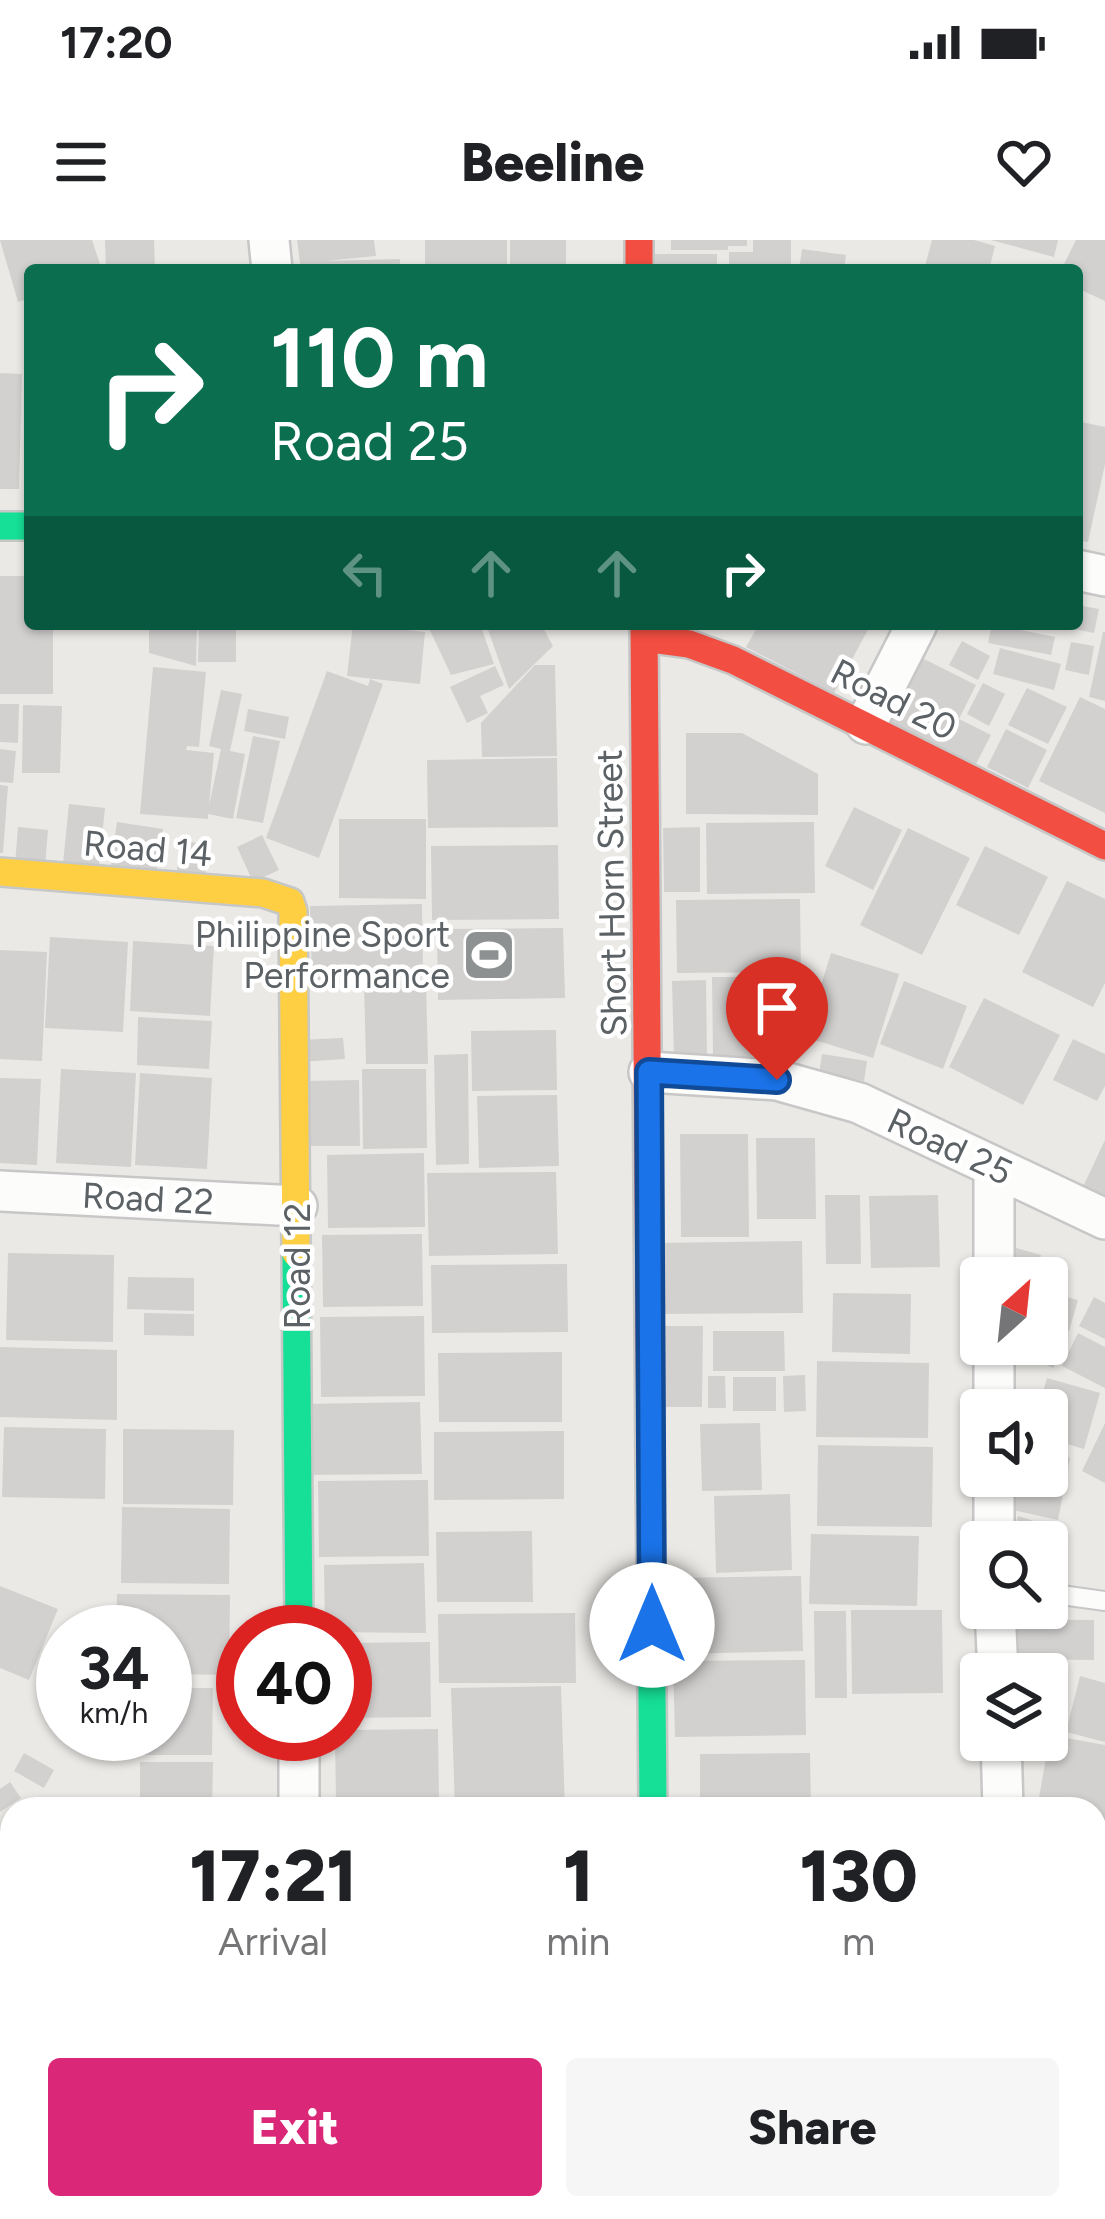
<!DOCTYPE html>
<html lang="en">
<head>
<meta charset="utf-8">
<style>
  body { margin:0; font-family:Figtree,sans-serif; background:#f6f6f6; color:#202124; height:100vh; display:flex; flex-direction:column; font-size:45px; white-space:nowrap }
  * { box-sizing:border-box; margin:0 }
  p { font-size:39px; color:#757577 }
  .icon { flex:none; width:66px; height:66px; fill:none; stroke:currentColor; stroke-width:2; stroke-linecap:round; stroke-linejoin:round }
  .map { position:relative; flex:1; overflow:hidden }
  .drawer { position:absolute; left:0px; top:1557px; width:1107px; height:423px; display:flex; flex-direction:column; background:#fff; border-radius:36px 36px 0 0; box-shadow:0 3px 9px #0004 }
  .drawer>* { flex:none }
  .banner { position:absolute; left:24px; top:24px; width:1059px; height:366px; border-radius:12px; box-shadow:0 3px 9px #0004; background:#0b6e4f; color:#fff; overflow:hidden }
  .needle { width:78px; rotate:27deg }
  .controls { position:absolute; left:960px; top:1017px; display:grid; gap:24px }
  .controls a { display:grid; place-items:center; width:108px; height:108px; border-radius:12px; background:#fff; box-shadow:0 3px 9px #0004; font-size:60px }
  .speed { position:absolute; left:36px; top:1365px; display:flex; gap:24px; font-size:60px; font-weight:700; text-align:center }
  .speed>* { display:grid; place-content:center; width:156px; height:156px; border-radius:50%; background:#fff; box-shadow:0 3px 9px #0004; line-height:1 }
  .speed small { font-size:30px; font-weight:400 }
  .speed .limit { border:18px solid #d22; background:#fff; color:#111 }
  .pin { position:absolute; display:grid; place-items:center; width:102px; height:102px; color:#fff; margin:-123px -51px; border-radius:50% 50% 50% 0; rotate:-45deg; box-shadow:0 0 12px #0007 }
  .pin .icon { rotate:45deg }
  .me { position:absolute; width:132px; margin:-66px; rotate:0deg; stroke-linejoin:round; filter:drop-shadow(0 0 9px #0008) }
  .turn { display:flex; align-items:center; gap:42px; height:252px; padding:0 48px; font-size:54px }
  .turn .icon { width:156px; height:156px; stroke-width:2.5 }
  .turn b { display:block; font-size:84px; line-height:102px }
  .lanes { display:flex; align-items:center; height:114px; padding:0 48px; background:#0003; justify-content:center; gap:60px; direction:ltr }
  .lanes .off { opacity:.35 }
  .eta { display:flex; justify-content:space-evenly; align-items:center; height:204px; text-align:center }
  .eta b { font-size:72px; font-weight:800; line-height:84px }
  .primary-button { display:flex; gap:24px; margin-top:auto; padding:24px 48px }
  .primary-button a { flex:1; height:138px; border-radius:12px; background:#db2777; color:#fff; font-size:48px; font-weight:800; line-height:138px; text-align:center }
  .primary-button a+a { background:#f6f6f6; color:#202124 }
  .status { display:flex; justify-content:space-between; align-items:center; height:84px; padding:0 60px; background:#fff; direction:ltr }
  .status svg { height:33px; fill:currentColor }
  header { display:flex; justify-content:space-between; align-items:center; height:156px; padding:0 48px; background:#fff; font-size:54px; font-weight:800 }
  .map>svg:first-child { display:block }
</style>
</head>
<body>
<div class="status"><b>17:20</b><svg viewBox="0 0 49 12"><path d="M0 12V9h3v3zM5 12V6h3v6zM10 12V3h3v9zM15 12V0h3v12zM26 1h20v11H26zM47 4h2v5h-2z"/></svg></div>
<header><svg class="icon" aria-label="menu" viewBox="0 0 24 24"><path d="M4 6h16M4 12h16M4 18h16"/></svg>Beeline<svg class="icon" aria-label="heart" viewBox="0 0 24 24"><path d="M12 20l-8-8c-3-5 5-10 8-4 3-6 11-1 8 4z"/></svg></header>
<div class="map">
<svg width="1105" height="1979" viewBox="0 0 1105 1979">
  <rect width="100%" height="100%" fill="#ebe9e6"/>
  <path fill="#ddd9d5" d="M0 1798 12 1807V1968H265V1979H0Z"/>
  <path fill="#d3d1d0" d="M0 0H92L102 30H30V58L18 62Z
    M105 0H154L155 30H106Z
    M297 0H374L376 16 325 21 400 19V30H301Z
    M425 0H507V30H425Z
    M510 0H566V30H510Z
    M671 0H747V6H728V10H671Z
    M753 0H791V30H729V12H753Z
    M932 0H974L995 6 989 30H924Z
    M991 0H1058L1054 17Z
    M1076 0H1105V61L1077 48V30H1061Z
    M802 9 846 15 844 30H799Z
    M653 14H717V30H654Z
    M0 133 22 134 19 249H0Z
    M1077 181 1105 187V224L1088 302 1077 300Z
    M0 336H30V384H53V454H0Z
    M1077 365 1099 369 1094 393 1060 386 1077 384Z
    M149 384H197L196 426 149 413Z
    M199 384H236V422H198Z
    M353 384 425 392 420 444 347 436Z
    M427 384H480L494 424 451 435Z
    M486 384H541L553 406 509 449Z
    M759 384H871L834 453 746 407Z
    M992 384 1055 397 1051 415 988 403Z
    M1103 392H1105V461L1089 457Z
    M962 401 990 416 978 440 949 425Z
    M1071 402 1094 406 1089 435 1065 430Z
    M898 406 976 445 959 479 991 495 975 526 866 472Z
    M1000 408 1061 424 1054 450 993 434Z
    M535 425H555L557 516 482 517 481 483Z
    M495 426 504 445 480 456 488 473 467 483 450 447Z
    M153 427 206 432 199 507 187 506 186 510 214 513 209 566 221 509 209 506 221 450 242 454 230 511 245 514 233 579 208 574V579L140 574Z
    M327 431 368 446 370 439 383 444 319 618 266 598Z
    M983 443 1005 454 989 486 967 474Z
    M1027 448 1067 467 1048 504 1008 485Z
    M1080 457 1105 469V573L1039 541Z
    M0 464H19L18 503 0 502Z
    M23 465 62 466 60 533H22Z
    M248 469 289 477 285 499 244 491Z
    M1006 489 1047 510 1028 548 987 527Z
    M686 493H742L818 534V575L686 574Z
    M253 496 280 501 263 583 236 578Z
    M0 509 16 511 13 543 0 542Z
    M557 518 558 587 428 588 427 520Z
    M0 545 8 546 3 613H0Z
    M69 564 105 568 98 636 62 633Z
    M854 567 902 590 873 650 825 626Z
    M339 579H426V659L339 658Z
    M117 582 163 589 155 640 110 633Z
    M814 582 815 653 707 654 706 583Z
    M18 587 48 590 45 626 15 624Z
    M700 587V652H664L663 588Z
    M908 588 970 618 922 715 860 685Z
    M262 595 279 630 253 642 237 607Z
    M180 601 209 604 204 643 176 639Z
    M558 605 559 679 432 680 431 606Z
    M985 606 1048 637 1019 695 956 665Z
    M1067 641 1105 659V743L1093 767 1022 732Z
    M800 659 801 732 677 733 676 660Z
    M422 664 423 737 312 740 310 666Z
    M563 688 565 758 438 760 437 689Z
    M50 697 128 702 123 792 45 788Z
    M133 701 214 706 210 776 130 771Z
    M0 710 47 712 42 821 0 819Z
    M831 713 899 734 873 818 805 797Z
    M712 737H761V816H713Z
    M706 740 707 819H674L672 741Z
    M364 741H426L428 824H366Z
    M904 741 967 766 943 829 880 804Z
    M984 758 1060 795 1023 865 949 827Z
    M138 777 212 781 209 829 137 825Z
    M556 790 557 850 472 851 471 791Z
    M343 798 345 819 299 822 298 800Z
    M1073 799 1105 814V846L1097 861 1053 840Z
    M468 814 469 924 436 925 434 815Z
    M822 814 867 821 864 841 819 834Z
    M61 829 136 833 131 927 56 923Z
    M362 829H426L427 908 363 909Z
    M140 833 212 838 207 929 135 925Z
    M0 838 41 839 37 925 0 923Z
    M359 840 360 906H305L304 841Z
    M557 855 559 926 479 928 477 856Z
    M680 894H748L749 997H681Z
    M756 898H815L816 979H757Z
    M1105 900V964L1080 953Z
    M424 913 425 987 328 988 327 915Z
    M556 932 558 1014 429 1016 427 933Z
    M825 955H860L861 1024H826Z
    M938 955 940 1027 871 1028 869 956Z
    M422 994 423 1066 323 1067 322 995Z
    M802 1001 803 1073 655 1074 654 1003Z
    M1009 1006 1041 1015 1035 1038H1000Z
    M8 1013 114 1015 113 1102 6 1100Z
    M567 1024 568 1092 432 1093 431 1025Z
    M128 1037 194 1038V1071L127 1069Z
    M1047 1052 1078 1060 1069 1091 1047 1085Z
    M833 1053 911 1054 910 1114 832 1112Z
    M1094 1057 1105 1063V1099L1079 1086Z
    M144 1073 194 1074V1096L144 1095Z
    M424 1076 425 1156 321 1157 320 1077Z
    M652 1086H703L702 1167H652Z
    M713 1091H784L785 1131H713Z
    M1078 1093 1105 1107V1148L1062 1126Z
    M1047 1095 1065 1104 1053 1128 1017 1110 1020 1104H1047Z
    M0 1107 117 1110V1180L0 1177Z
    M562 1112V1182H439L438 1113Z
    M817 1121 929 1123 928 1198 816 1197Z
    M805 1135 806 1171 784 1172 783 1136Z
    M708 1136H725L726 1168H708Z
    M733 1137H776V1171H733Z
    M1047 1138 1100 1153 1084 1209 1047 1198V1170H1038Z
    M420 1162 422 1234 302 1235 301 1164Z
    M760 1183 762 1250 702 1251 700 1184Z
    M1105 1183V1243L1082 1231Z
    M4 1187 106 1189 105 1259 2 1257Z
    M123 1189 234 1190 233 1265 123 1264Z
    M564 1191V1259L434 1260V1192Z
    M818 1205 933 1207 932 1287 817 1286Z
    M1047 1213 1070 1218 1058 1280 1008 1269 1015 1236H1047Z
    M428 1240 429 1316 319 1317 318 1241Z
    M790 1254 792 1330 716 1333 714 1256Z
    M122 1267 230 1269 229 1344 121 1343Z
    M1018 1276 1053 1287 1049 1302H1011Z
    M532 1291 533 1362H437L436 1292Z
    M811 1294 919 1296 917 1366 809 1364Z
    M424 1323 426 1393 325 1392 324 1325Z
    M801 1336 803 1411 674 1414 673 1338Z
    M0 1346 58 1369 29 1440 0 1428Z
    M117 1354 230 1355 229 1435 165 1434V1392H116Z
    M851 1370H942L943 1453 852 1454Z
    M814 1371H846L847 1458H815Z
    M575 1373 576 1443H439L438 1374Z
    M997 1379 1094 1380V1420L999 1419Z
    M430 1402 431 1477 345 1478V1403Z
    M805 1420 806 1495 675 1497 673 1421Z
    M1080 1436 1105 1443V1502L1066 1492Z
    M561 1446 565 1569H455L451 1448Z
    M165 1448H213L212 1515H141V1494H165Z
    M438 1489 439 1562 336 1563 335 1494H345V1490Z
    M1050 1495 1105 1505V1603L1095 1601V1569H1037Z
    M24 1513 54 1530 44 1548 14 1531Z
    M810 1513 811 1569H700V1514Z
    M140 1522H213L212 1569H140Z
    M10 1542 21 1558 0 1572V1549Z
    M1095 1609 1105 1610V1669L1095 1668Z
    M1095 1893 1105 1894V1979H1037L1038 1968H1095Z
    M189 1968H244L242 1979 188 1970Z
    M485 1968H543V1979H484Z
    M546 1968H610L609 1979H546Z
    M887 1968H962L960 1979H936L887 1970Z"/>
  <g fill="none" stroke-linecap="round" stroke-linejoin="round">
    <g stroke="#c7c7c7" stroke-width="22">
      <path id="lane" d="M1047 1353 1105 1361
        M1095 1678 1105 1680
        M0 1882 12 1832
        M0 1915 7 1940 12 1946
        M32 1968 41 1978 48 1979"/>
    </g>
    <g stroke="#c7c7c7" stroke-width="44">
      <path id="street" d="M269 0 272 30
        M1077 330 1105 336
        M866 484 917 384
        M649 832 777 840 859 863 1105 979
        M994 927V1038
        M0 951 297 966
        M994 1104V1170
        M994 1236V1302
        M995 1368 998 1434
        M299 1494V1569
        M1001 1500 1003 1569
        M0 1768 12 1778
        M809 1968 860 1979
        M1012 1968V1979
        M299 1979V1968"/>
    </g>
    <g stroke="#c6c7c7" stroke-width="32">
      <path id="fast" d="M0 286H30
        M296 1013 299 1392
        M650 1225 653 1569"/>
    </g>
    <g stroke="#c6c7c7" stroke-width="32">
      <path id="slow" d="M0 632 263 653 290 662 293 671 296 1013"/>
    </g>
    <g stroke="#c6c7c7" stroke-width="32">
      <path id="jam" d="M639 0V30
        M644 384 650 1225
        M644 398 689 404 733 420 1105 606
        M656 1968 657 1979"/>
    </g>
    <use href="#lane" stroke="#fcfcfb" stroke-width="18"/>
    <use href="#street" stroke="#fcfcfb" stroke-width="39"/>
    <use href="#fast" stroke="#16e098" stroke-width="27"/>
    <use href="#slow" stroke="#ffcf43" stroke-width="27"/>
    <use href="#jam" stroke="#f24e42" stroke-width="27"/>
  </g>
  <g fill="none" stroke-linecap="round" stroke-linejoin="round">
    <g stroke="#114b97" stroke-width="30">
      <path id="route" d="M652 1385 649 832 777 840"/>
    </g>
    <use href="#route" stroke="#1a73e8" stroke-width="21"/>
  </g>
  <defs>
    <g id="stadium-square" transform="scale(2.7)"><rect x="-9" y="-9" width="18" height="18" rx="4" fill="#8d9192" stroke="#fff"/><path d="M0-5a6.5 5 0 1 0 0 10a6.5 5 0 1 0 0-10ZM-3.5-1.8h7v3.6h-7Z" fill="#fff"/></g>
  </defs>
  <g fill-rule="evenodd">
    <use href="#stadium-square" x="489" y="715"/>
  </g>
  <g text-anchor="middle" stroke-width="9" stroke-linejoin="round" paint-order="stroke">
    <g font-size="36" fill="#5b6164" stroke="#fff">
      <text transform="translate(894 459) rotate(27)" y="13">Road 20</text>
      <text transform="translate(148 608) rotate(5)" y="13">Road 14</text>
      <text transform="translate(611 653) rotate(-91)" y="13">Short Horn Street</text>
      <text transform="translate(950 906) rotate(25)" y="13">Road 25</text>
      <text transform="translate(148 958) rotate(3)" y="13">Road 22</text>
      <text transform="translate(297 1026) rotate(-90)" y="13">Road 12</text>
    </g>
    <g font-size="36" fill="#5b6164" stroke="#fff" text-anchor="end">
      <text x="450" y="707">Philippine Sport<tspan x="450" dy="41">Performance</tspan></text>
    </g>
  </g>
</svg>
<div class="controls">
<a><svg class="needle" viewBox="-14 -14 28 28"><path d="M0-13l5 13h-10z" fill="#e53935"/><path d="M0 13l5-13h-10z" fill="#757577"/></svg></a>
<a><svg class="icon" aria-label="sound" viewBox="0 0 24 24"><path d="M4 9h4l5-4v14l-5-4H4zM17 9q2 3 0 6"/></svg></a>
<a><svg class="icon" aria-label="search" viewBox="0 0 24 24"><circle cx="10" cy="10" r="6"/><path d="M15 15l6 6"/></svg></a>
<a><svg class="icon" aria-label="layers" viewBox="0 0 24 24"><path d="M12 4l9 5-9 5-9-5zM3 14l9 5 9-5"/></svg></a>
</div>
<div class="speed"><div>34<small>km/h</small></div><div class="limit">40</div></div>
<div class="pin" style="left:777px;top:840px;background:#d93025"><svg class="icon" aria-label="arrive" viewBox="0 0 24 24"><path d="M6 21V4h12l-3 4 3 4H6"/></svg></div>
<svg class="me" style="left:652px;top:1385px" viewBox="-20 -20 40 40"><circle r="19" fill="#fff"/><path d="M0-13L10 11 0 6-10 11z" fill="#1a73e8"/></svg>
<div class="banner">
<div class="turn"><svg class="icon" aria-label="right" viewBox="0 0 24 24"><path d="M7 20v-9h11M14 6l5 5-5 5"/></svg><div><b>110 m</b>Road 25</div></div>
<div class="lanes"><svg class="icon off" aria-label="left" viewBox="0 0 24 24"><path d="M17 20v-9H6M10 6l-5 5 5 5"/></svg><svg class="icon off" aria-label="ahead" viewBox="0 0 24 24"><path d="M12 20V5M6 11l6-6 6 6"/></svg><svg class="icon off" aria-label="ahead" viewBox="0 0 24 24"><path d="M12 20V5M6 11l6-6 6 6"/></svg><svg class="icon" aria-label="right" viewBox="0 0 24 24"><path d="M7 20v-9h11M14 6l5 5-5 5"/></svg></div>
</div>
<section class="drawer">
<div class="eta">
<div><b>17:21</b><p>Arrival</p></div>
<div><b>1</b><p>min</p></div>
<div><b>130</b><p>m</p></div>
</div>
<div class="primary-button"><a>Exit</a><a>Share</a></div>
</section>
</div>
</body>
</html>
